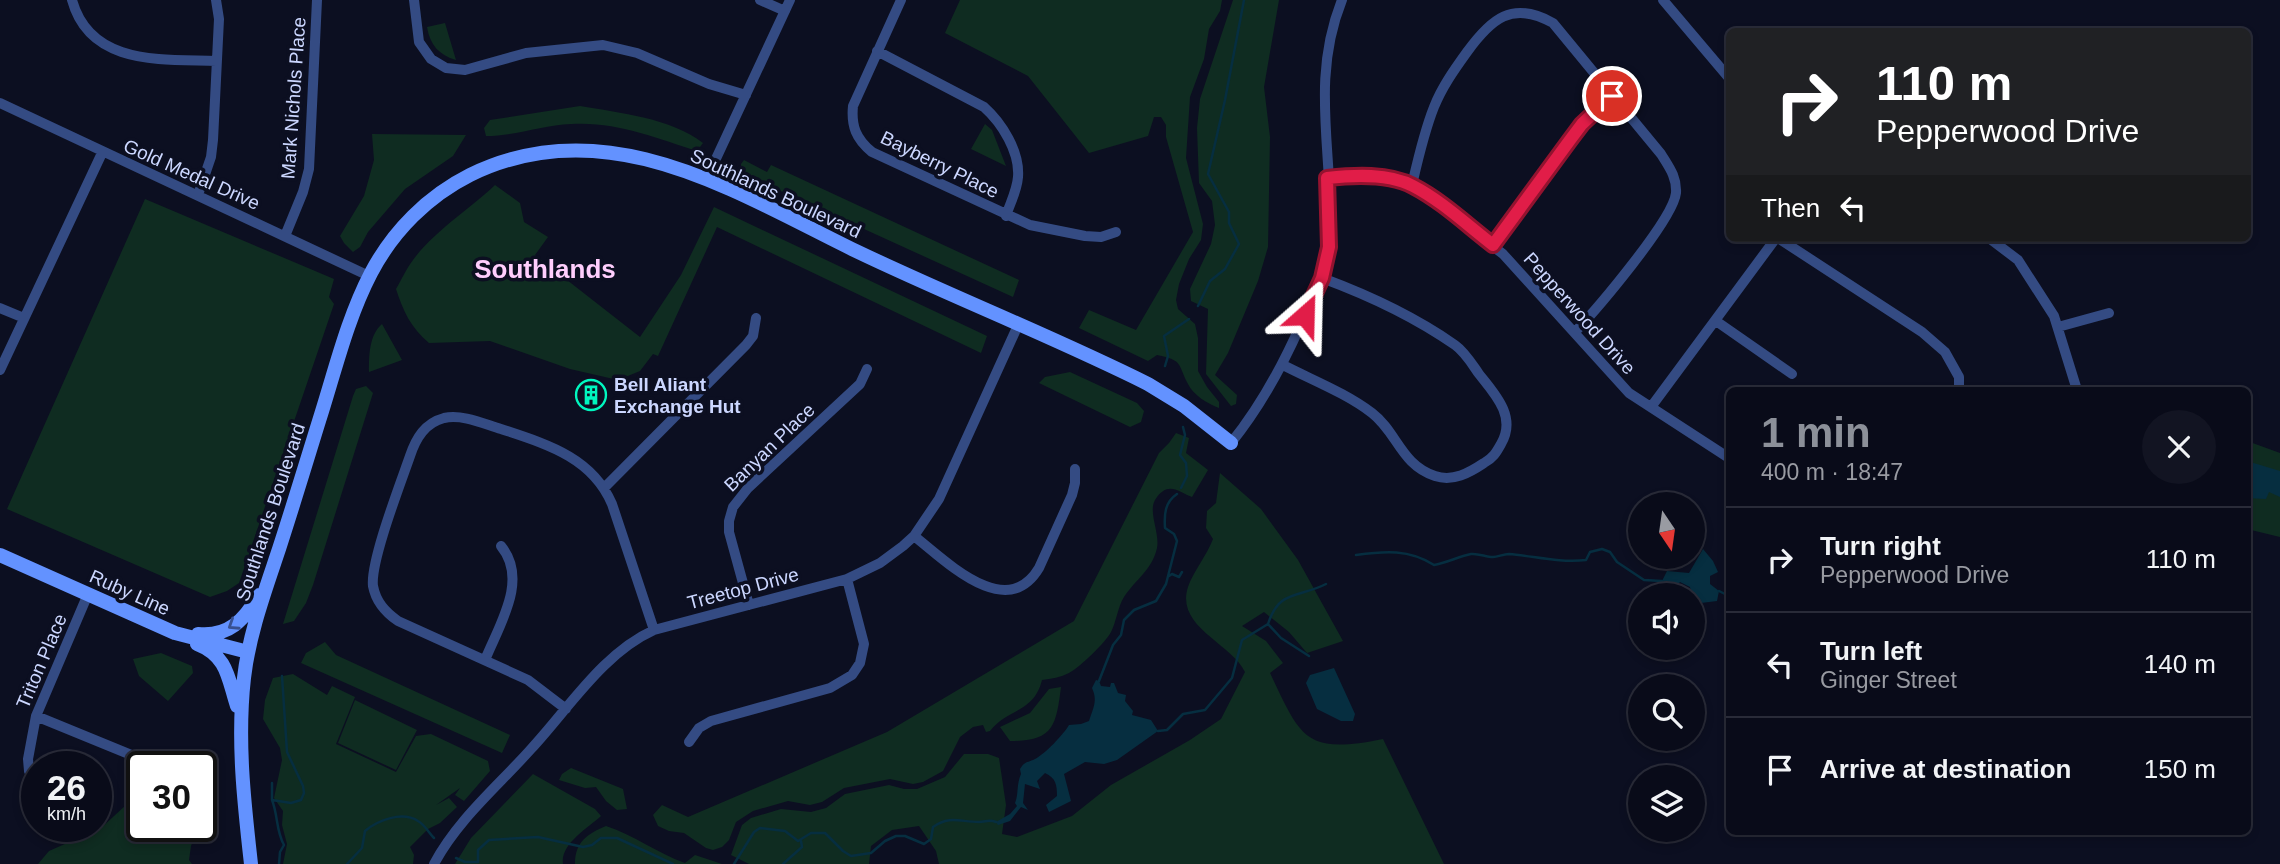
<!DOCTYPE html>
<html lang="en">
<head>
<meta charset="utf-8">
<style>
  body { margin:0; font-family:Helvetica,sans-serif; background:#121422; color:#f1f3f6; height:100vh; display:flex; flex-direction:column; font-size:26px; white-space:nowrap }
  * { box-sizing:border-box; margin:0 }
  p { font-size:23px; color:#999ba2 }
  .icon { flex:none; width:38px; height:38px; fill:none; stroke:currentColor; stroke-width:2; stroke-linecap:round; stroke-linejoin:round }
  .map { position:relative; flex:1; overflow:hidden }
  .panel { position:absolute; left:1726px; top:387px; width:525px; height:448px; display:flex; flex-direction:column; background:#090b19; border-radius:10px; box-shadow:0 4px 10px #0003,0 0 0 2px #292b38 }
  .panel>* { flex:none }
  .banner { position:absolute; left:1726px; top:28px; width:525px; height:214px; border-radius:10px; box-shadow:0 4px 10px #0003,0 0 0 2px #292b38; background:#202124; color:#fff; overflow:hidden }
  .needle { width:46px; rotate:167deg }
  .fabs { position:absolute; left:1628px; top:492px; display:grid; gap:14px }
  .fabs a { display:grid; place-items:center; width:77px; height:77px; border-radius:50%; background:#090b19; box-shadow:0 4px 10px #0003,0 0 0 2px #292b38; font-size:35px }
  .speed { position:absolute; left:21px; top:751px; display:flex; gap:14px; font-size:35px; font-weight:700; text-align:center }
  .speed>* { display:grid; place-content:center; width:91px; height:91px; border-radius:50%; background:#090b19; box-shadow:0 4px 10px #0003,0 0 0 2px #292b38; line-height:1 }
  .speed small { font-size:18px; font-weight:400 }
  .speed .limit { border:4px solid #111; border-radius:10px; background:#fff; color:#111 }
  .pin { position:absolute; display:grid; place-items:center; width:60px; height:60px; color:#fff; margin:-30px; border:4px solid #fff; border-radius:50%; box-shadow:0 2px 7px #0007 }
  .me { position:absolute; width:77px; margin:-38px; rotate:25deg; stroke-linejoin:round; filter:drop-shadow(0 0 5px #0008) }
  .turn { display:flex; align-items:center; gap:24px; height:147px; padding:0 35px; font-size:32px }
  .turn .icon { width:91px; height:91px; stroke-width:2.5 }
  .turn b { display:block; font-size:49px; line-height:60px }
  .then { display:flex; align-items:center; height:66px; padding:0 35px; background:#0003; gap:14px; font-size:26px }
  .round { display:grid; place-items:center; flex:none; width:74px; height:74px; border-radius:37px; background:#121422 }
  .headline { display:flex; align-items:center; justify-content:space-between; height:119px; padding:0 35px }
  h1 { font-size:42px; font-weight:800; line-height:52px; color:#8c9099 }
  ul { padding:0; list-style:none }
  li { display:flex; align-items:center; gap:21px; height:105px; padding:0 35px; border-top:2px solid #292b38 }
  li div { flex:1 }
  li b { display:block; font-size:26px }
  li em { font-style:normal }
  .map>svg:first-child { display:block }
</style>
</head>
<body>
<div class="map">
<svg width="2280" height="864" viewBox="0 0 2280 864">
  <rect width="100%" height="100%" fill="#0c0f21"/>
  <path fill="#0f2c21" d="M960 0H1222L1220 11 1209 29 1204 59 1190 97 1186 158 1203 224 1201 240 1189 259 1179 284 1176 300 1178 309 1195 324 1198 338V371L1207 387 1219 402V408C1208 404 1193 395 1188 384 1177 363 1184 361 1157 355L1148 361 1079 328 1089 310 1136 330 1193 232 1166 137V125L1161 117H1154L1148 136 1089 153 1028 76 945 33Z
    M1233 0H1279L1264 87 1270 137 1268 247 1258 281 1228 353 1215 375 1237 395 1236 404 1231 406 1206 374 1208 309 1191 301 1190 289 1211 244 1215 225 1212 201 1199 183 1197 128 1200 99Z
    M445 23 456 60C439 55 430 45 427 27Z
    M580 106C620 113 671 118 703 143L697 151C657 138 615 121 571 124 543 125 515 136 486 136L484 128 490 120Z
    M985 124 992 130 1006 166 971 149Z
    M372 134 466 135 453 156 405 189 368 232 360 247 353 252 344 243 340 236 364 196 374 160Z
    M744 160 767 172 771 165 1019 280 1013 297 748 176 741 172V164Z
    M495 185 520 203 524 222 548 237 535 255 640 337 681 275 714 207 987 336 981 353 717 227 658 356 653 354 640 371 618 380 570 369 490 341 429 343C411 328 403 311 396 289 402 279 406 269 413 260 434 231 469 210 495 185Z
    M145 199 334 279 329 297 334 304 239 583 227 591 210 597 7 509Z
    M382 324 402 360 369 372C369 356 369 335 382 324Z
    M1070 372 1137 403 1144 411 1141 422 1130 427 1039 383 1045 377Z
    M366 386 373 393 313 585 306 603 294 621 283 624 353 396 356 389Z
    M1176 433 1189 438 1186 453 1208 470 1192 497C1178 492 1168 480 1155 500 1148 512 1160 533 1157 548 1152 570 1136 579 1124 597 1118 606 1116 623 1111 632 1106 642 1079 668 1069 673 1061 677 1051 679 1042 680 1034 713 1008 708 990 731L986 732 983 725 973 727 960 737 943 771 923 782 913 784 890 779 844 788 822 802 810 805 788 801 753 811 736 822 729 840 722 847 713 850 706 848 684 833 669 831 658 826 653 815 662 805 688 817 887 732 1074 621 1159 453 1169 443Z
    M2247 441 2280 453V537L2247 529Z
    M1220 473 1261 509 1298 560 1343 641 1307 653 1289 632 1264 612 1242 626 1266 641 1283 663 1270 673C1301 738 1305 755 1383 739L1444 864H939L936 851 919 826 892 830 871 846 869 864H749L731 855 742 825 751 818 781 809 811 812 826 808 845 794 889 785 904 789H917L945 777 964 754H988L999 758 1006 805 1002 834 1017 837 1072 816 1111 785 1190 740 1221 719 1245 672C1231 643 1175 627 1188 587 1193 572 1207 555 1213 539L1206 528 1207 511 1216 503Z
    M325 642 336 655 510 735 502 753 301 663 306 653Z
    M161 653 192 666 193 673 168 701 139 676 133 659Z
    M293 674 327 695 332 686 355 697 336 744 396 772 416 736 431 734 488 761 490 771 464 801 455 795 460 788 436 805 449 798 457 807 440 823 428 829 410 847 414 855 413 864H283L287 844 282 825 283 811 274 798 282 760 280 748 263 719 265 700 273 678Z
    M1061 687C1056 727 1053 741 1010 741L1000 727 1030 713 1049 689Z
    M355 700 417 730 396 770 338 743Z
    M571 768 623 789 627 809 617 810 606 801 596 787 585 788 559 780 562 774Z
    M533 774 595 809 601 816C588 828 560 844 563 864H455L471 838Z
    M126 805 142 810V826H190L198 828 191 846 189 860 192 864H38L49 851 101 828Z
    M606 826C634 835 657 853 685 863L695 855 722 864H575C575 842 587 834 606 826Z"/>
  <path fill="#062e40" d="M2247 461 2280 471V497L2269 492 2266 499 2247 498Z
    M1703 549 1713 561 1718 572 1710 576V584L1719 591 1717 601 1701 603 1692 597 1690 587 1680 582 1673 590 1662 581 1667 571 1689 573Z
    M1334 668 1355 714 1353 721H1341L1317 709 1306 683 1310 675Z
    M1096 680 1099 681 1101 686 1110 687 1111 683H1114L1118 693 1126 695 1125 701 1133 711 1132 715 1151 720 1158 731 1117 760 1104 764 1085 762 1064 774 1071 801 1049 812 1046 805 1057 796C1057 785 1056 778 1045 773L1037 781 1040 789 1025 784 1023 803 1028 810 1021 807 1010 821 998 825 996 822 1010 814 1017 806 1015 803C1019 793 1016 786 1021 774L1020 769C1025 761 1027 763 1035 759 1045 754 1063 735 1069 725L1081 724 1089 721C1093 708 1098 701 1092 688Z"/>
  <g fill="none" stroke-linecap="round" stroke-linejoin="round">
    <path stroke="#062e40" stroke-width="2.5" d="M1198 306 1210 281 1225 269 1239 244 1229 223V212L1208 174 1225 100 1244 0
      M1165 366 1168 356 1164 336 1189 319
      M1181 488 1187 476 1186 463 1180 455 1185 435 1183 427
      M1356 555C1385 551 1409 549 1434 565 1446 563 1460 556 1471 554 1478 553 1486 557 1493 557 1498 557 1503 554 1509 554 1534 556 1559 563 1586 560L1590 552 1602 549 1610 552 1617 562 1644 580 1662 581
      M1169 576 1172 574 1179 577 1182 572
      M1719 591 1729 596
      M1268 624 1281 638 1309 656
      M1099 681 1113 645 1121 635 1124 620 1134 610 1156 601 1166 584 1177 541 1174 534 1165 528C1164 514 1165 502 1177 494
      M1158 731 1167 730 1183 714 1205 710 1232 678 1242 640 1268 624C1279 589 1299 598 1326 584
      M272 800V783
      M456 858 465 862H478V850L489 840 538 837 583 847 592 845 601 838H617L673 864
      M279 864 280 852 284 845C276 831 278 815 272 800L291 803 301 800 304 793 303 786 287 752 282 676
      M347 864 362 848 365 831C378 820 402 811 418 821 425 825 429 833 434 838
      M734 864 754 832 760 828 785 831 798 841 811 833H825L843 851 851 856 871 853 885 841 896 836H905L924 844 931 839 933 827C950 815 960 822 979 822 986 822 988 819 996 822
      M783 864 802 847 801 841"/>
    <path stroke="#344b83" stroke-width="10" d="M72 0C90 66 162 59 216 61
      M414 0 419 42 431 59 446 68 465 70 526 53 603 45 637 53 709 84 746 95
      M760 0 785 11
      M901 0 853 106C851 126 856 139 872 152L1030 225 1085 236 1101 237 1116 232
      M1663 0 1729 78
      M877 51 984 107C1002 123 1020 152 1018 177 1017 191 1010 203 1006 216
      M0 103 369 276
      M707 178 790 0
      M1327 178 1351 175 1376 176 1412 185 1503 254 1629 393 1729 458
      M1412 185C1418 159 1424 132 1434 107 1442 87 1454 70 1467 52 1491 19 1512 0 1553 23L1661 154C1669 167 1677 177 1676 193 1673 220 1596 310 1575 332
      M198 195 211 157 213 140 219 19 216 0
      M285 236 303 192 309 169 317 0
      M1778 238 1922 332 1945 352 1959 377V390
      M1989 238 2018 260 2054 316 2077 390
      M1493 245C1530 192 1566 140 1613 96
      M0 308 24 318
      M1716 321 1792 374
      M2058 327 2109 313
      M1283 365C1312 380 1346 393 1372 413 1397 432 1401 465 1435 476 1453 482 1469 473 1484 463 1493 458 1496 453 1501 444 1517 417 1495 394 1479 374 1472 364 1465 352 1455 345 1415 317 1368 295 1322 278
      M0 370 102 153
      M1651 407 1776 238
      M1231 443C1261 406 1282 367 1301 324 1315 294 1328 266 1330 233 1333 151 1310 80 1342 0
      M605 487 746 345 753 336 756 318
      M914 536C945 560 1006 623 1039 568L1072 495 1075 483V469
      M749 605 729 532V521L733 507 748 488 860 384 867 369
      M485 660C499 625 529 580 501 546
      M566 709 528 680 398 621C385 612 376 602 373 586 370 562 401 482 410 456 416 438 425 423 444 418 463 414 484 424 501 429 546 444 592 457 612 504L654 630
      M36 716 158 766
      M689 742 699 728 711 721 830 688 852 675 860 663 864 644 847 579
      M35 783 29 771 28 759 36 716 88 594
      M201 784 202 785
      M434 864C458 819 498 786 531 749 569 708 603 653 654 630L847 579 880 563 903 546 914 536 939 499 1019 323"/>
    <path stroke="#6392ff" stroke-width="14" d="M0 555 175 633 248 652
      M198 634C229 637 244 620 259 595
      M197 644C228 656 228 679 237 706
      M251 864C244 802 237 740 244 678 249 634 265 591 279 549 293 506 306 463 319 421 335 371 347 319 371 273 393 231 428 196 470 175 606 108 735 192 856 251 952 297 1052 336 1148 384L1184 406 1231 443"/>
  </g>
  <defs><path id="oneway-chevron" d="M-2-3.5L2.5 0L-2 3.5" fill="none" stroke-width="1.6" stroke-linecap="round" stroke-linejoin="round" transform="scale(1.75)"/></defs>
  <use stroke="#385090" href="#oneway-chevron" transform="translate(233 625) rotate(147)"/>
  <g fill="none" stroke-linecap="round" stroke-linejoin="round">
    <g stroke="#92132f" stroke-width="18">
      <path id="route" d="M1305 315 1322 278 1329 247 1327 178C1354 175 1389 173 1413 186 1442 201 1467 225 1493 245L1570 140 1582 124 1612 96"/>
    </g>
    <use href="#route" stroke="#e11d48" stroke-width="12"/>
  </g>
  <defs>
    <g id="building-ring" transform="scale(1.575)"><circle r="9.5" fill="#0c0f21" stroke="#00f7bf" stroke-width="1.5"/><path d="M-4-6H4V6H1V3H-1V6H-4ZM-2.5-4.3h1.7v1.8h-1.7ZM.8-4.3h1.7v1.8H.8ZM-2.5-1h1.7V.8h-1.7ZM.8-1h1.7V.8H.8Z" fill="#00f7bf"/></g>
  </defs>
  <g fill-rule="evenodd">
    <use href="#building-ring" x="591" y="395"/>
  </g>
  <g text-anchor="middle" stroke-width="7" stroke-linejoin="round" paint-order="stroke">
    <g font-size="19" fill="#ccd7ff" stroke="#0c0f21">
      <text transform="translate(293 98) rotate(-86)" y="7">Mark Nichols Place</text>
      <text transform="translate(940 164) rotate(26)" y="7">Bayberry Place</text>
      <text transform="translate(192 174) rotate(24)" y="7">Gold Medal Drive</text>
      <text transform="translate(776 193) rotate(25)" y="7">Southlands Boulevard</text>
      <text transform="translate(1580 313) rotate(48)" y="7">Pepperwood Drive</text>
      <text transform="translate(769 447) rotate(-44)" y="7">Banyan Place</text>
      <text transform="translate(270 512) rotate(-72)" y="7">Southlands Boulevard</text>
      <text transform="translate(743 588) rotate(-15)" y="7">Treetop Drive</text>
      <text transform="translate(130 592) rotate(24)" y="7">Ruby Line</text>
      <text transform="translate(41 661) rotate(-67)" y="7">Triton Place</text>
    </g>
    <g font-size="19" font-weight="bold" fill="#ccd7ff" stroke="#0c0f21" text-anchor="start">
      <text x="614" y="391">Bell Aliant<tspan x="614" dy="22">Exchange Hut</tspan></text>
    </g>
    <g font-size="26" font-weight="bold" fill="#ffcefd" stroke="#0c0f21">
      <text x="545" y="278">Southlands</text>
    </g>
  </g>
</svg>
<div class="fabs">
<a><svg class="needle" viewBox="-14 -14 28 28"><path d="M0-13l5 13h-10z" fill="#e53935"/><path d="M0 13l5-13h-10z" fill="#999ba2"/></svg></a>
<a><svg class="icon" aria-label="sound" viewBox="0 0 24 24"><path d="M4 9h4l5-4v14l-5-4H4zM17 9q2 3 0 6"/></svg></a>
<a><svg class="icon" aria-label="search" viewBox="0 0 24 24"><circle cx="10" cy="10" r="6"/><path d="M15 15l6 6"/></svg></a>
<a><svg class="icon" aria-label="layers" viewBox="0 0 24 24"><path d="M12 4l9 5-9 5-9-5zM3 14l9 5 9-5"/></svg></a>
</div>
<div class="speed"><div>26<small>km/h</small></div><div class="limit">30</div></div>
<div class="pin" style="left:1612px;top:96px;background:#d93025"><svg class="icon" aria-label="arrive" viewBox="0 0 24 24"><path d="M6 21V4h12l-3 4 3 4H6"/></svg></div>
<svg class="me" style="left:1305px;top:315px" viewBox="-20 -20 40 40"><path d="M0-17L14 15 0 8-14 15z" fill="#e11d48" stroke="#fff" stroke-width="4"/></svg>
<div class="banner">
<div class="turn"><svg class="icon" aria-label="right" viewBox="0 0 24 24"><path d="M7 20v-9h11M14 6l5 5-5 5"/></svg><div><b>110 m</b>Pepperwood Drive</div></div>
<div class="then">Then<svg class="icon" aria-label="left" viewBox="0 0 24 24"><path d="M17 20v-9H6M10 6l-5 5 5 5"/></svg></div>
</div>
<section class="panel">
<div class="headline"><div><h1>1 min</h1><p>400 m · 18:47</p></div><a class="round"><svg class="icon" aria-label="close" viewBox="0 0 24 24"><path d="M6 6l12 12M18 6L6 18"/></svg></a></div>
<ul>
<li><svg class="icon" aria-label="right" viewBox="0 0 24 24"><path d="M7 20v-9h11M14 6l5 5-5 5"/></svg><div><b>Turn right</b><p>Pepperwood Drive</p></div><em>110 m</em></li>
<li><svg class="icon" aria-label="left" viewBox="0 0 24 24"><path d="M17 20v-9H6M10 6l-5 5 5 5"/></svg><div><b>Turn left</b><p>Ginger Street</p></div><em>140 m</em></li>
<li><svg class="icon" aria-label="arrive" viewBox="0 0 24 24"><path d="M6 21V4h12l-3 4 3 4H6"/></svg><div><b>Arrive at destination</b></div><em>150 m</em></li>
</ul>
</section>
</div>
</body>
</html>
